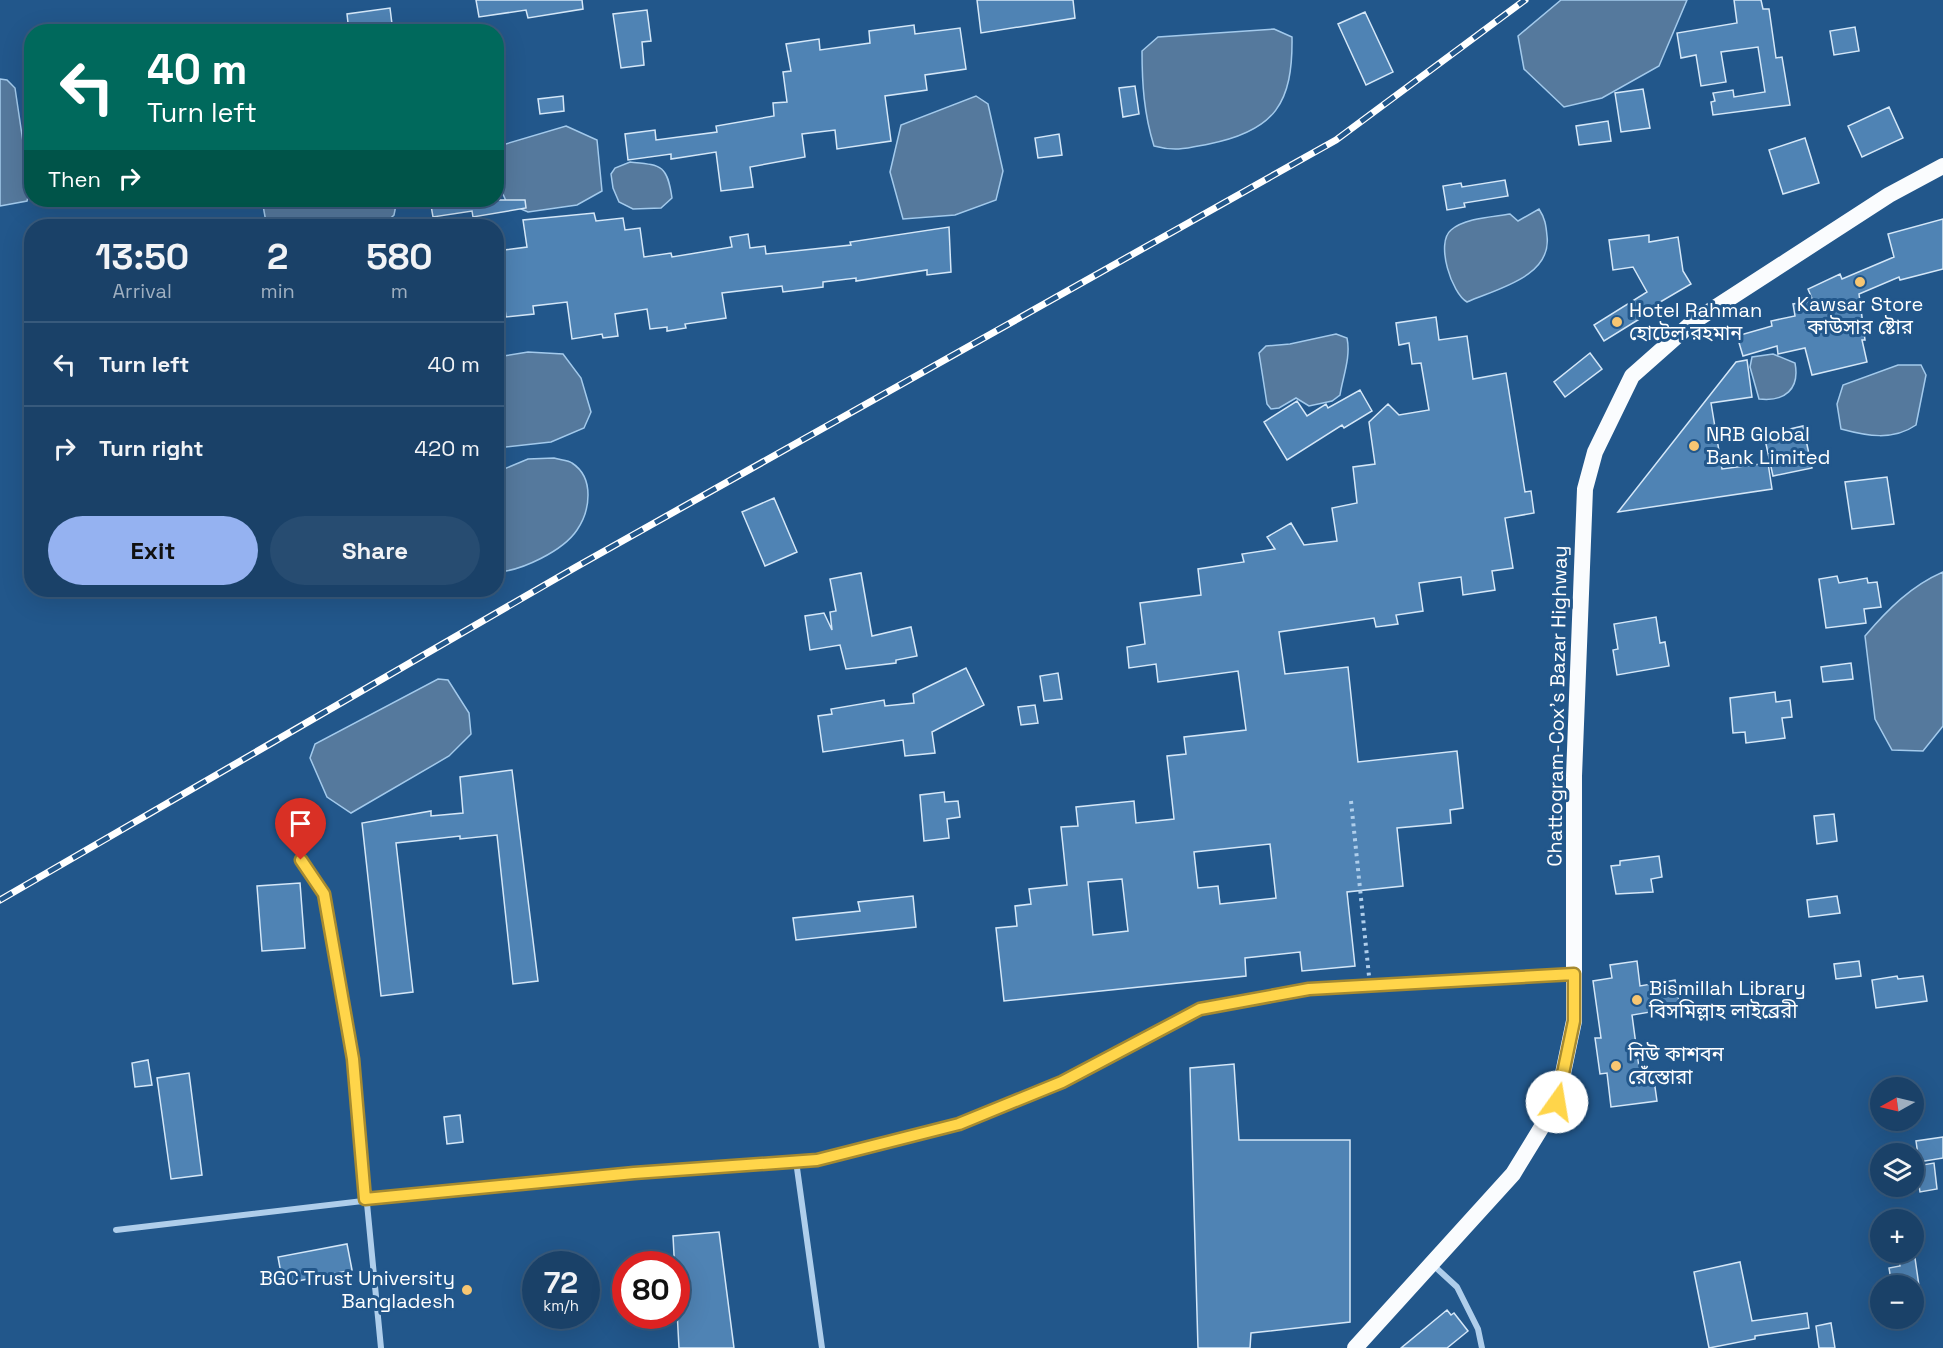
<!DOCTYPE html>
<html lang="en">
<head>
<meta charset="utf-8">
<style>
  body { margin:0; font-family:"Space Grotesk","Noto Sans Bengali",sans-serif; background:#274c71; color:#f1f3f6; height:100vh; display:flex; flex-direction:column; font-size:22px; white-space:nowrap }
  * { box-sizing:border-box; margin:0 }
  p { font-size:20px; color:#9fafc0 }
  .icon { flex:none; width:33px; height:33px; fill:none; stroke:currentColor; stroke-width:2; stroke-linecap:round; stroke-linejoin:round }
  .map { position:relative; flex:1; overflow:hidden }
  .side { position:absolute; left:24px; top:219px; width:480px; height:378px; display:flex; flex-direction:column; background:#1a4168; border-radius:24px; box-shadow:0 6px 24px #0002,0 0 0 2px #385a7c }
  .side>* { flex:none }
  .banner { position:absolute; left:24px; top:24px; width:480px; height:183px; border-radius:24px; box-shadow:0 6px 24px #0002,0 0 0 2px #385a7c; background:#00695c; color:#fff; overflow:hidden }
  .needle { width:39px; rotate:262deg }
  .buttons { position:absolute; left:1870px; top:1077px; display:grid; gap:12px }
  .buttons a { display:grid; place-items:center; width:54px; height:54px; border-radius:50%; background:#1a4168; box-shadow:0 6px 24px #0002,0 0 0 2px #385a7c; font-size:30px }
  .speed { position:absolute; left:522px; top:1251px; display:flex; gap:12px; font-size:30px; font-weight:700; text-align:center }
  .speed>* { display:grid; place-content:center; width:78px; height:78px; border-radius:50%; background:#1a4168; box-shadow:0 6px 24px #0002,0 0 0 2px #385a7c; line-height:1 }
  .speed small { font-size:15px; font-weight:400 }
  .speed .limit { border:9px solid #d22; background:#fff; color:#111 }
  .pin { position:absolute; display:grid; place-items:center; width:51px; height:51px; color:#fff; margin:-62px -26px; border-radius:50% 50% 50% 0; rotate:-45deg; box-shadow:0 0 6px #0007 }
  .pin .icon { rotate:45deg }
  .me { position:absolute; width:66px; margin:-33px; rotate:13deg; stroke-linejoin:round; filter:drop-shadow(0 0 4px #0008) }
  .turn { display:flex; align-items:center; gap:21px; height:126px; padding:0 24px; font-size:27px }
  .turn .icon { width:78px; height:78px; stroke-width:2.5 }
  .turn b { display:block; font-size:42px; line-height:51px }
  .then { display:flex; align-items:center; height:57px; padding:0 24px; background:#0003; gap:12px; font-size:22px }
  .eta { display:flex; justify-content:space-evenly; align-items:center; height:102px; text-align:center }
  .eta b { font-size:36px; font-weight:700; line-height:42px }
  .primary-button { display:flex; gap:12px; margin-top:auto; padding:12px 24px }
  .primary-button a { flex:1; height:69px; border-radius:36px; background:#95b2f1; color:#111; font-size:24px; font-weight:700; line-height:69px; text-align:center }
  .primary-button a+a { background:#274c71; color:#f1f3f6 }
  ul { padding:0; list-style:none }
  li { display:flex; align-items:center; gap:18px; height:84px; padding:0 24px; border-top:2px solid #385a7c }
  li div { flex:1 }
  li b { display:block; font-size:22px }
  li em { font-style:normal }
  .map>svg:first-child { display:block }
</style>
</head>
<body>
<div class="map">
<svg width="1943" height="1348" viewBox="0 0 1943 1348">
  <rect width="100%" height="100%" fill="#22578b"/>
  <path fill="#55799d" stroke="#a3caec" stroke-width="1.5" d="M1561 0H1687L1659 66 1602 98 1564 107 1524 69 1518 36Z
    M1274 29 1292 37C1293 103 1275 131 1209 144 1188 148 1176 152 1154 146 1144 114 1142 84 1142 51L1158 37Z
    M0 79 7 80 15 88 30 189 27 201 0 206Z
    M976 96 988 104 1003 171 996 200 955 215 903 219 890 172 901 125Z
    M566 126 597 140 602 191 577 205 528 212 507 203 497 181 499 146Z
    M630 162C661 165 667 164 672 198L661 208 633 209 619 202 613 188 611 174 615 168Z
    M262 200H397L394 215 382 226H271L266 222Z
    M1539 209C1545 218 1546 225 1547 236 1552 277 1496 289 1467 302 1452 294 1435 243 1451 230 1465 218 1492 217 1510 214L1518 221Z
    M1336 334 1347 338C1351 357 1343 376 1340 395L1332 401 1309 406 1296 398 1279 408 1271 409 1267 404 1259 353 1266 346 1290 344Z
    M528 352 563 354 581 378 591 412 584 428 551 442 497 448V357Z
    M1773 354 1795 363C1800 389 1785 402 1759 399L1750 367 1752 357Z
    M1898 365H1921L1926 375 1916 425C1893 441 1867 436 1841 429L1837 404 1843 385Z
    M554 458C560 460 568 460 572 463 595 478 590 511 577 530 563 551 521 571 497 572V472L528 459Z
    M1943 572V726L1923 751 1892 750 1875 719 1865 636C1888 609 1911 586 1943 572Z
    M438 679 448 680 469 713 471 734 449 756 351 813 327 797 310 758 315 744Z"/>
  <path fill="#4f83b4" stroke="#d4e7f8" stroke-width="1.5" fill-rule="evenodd" d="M476 0H582L583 9 528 18 526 10 479 17Z
    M977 0H1073L1075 18 981 33Z
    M1734 0H1761L1763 9H1769L1776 58 1782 57 1790 105 1713 115 1711 102 1715 101 1713 93 1733 90 1734 97 1765 92 1758 47 1721 52 1726 82 1701 86 1696 55 1681 58 1677 33 1737 23Z
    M390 8 393 32H349L347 14Z
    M647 10 651 41 642 42 644 65 621 68 613 14Z
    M1365 12 1393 72 1366 85 1338 24Z
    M914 25 915 34 960 28 966 69 925 75 927 90 885 96 891 141 837 149 835 130 802 134 805 157 750 167 753 187 721 191 716 152 671 159V154L628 160 625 134 655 130 656 140 717 132 716 126 774 116 773 103 787 102 783 72 791 71 786 44 819 39 820 50 870 43 869 31Z
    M1855 27 1859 51 1834 55 1830 31Z
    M1135 86 1139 114 1123 117 1119 88Z
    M1643 89 1650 128 1621 132 1615 93Z
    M563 96 564 111 540 114 538 99Z
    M1889 107 1903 138 1862 157 1848 126Z
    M1608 121 1611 141 1579 145 1576 126Z
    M1059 134 1062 155 1038 158 1035 138Z
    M1805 138 1819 183 1783 194 1769 150Z
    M1505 180 1508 196 1464 203 1465 207 1447 210 1443 186 1461 183 1462 187Z
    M430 200H525L526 208 473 217 472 211 433 217Z
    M594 213 596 221 623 218 625 230 640 228 644 257 671 253 672 257 732 247 730 237 748 234 750 248 765 246 766 254 851 245 850 242 949 227 951 272 927 275V270L856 281V278L823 282V287L783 292 782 286 722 293 726 318 685 324 686 328 667 331V327L650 329 647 309 615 314 618 336 603 338 602 334 572 339 567 302 533 306 534 314 506 317 505 309 496 310V251L527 247 523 220Z
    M1943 219V269L1900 280 1899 277 1859 294 1865 340H1862L1867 362 1812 375 1805 348 1778 354 1777 346 1743 356 1737 336 1772 326 1771 321 1795 316 1793 304 1813 301 1808 289 1840 274 1842 279 1894 257 1888 234Z
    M1649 235V242L1678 237 1683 271 1691 284 1638 315 1641 318 1604 341 1594 325 1647 292 1633 267 1613 270 1609 240Z
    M1436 317 1439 340 1467 336 1473 379 1506 373 1525 492 1531 491 1534 513 1505 518 1513 568 1492 571 1495 590 1463 595 1461 577 1419 583 1423 611 1396 615 1398 624 1376 627 1374 618 1279 632 1285 674 1348 667 1358 762 1457 751 1463 808 1450 810 1451 823 1397 828 1403 886 1347 892 1355 966 1302 971 1300 952 1245 958 1246 976 1004 1001 996 928 1017 926 1015 906 1031 904 1029 889 1067 885 1061 827 1078 826 1076 807 1134 801 1136 823 1174 819 1167 756 1186 754 1184 737 1246 730 1238 671 1158 682 1156 664 1129 668 1127 647 1145 644 1140 603 1201 595 1198 569 1244 562 1242 554 1275 549 1267 537 1291 523 1304 545 1337 541 1332 508 1357 503 1353 467 1375 464 1369 422 1388 404 1399 415 1429 410 1421 363 1412 364 1409 343 1399 345 1396 323ZM1270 844 1276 898 1220 904 1218 886 1198 888 1194 852ZM1122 879 1128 931 1093 935 1088 882Z
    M1590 353 1602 369 1565 397 1554 382Z
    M1747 360 1752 397 1711 403 1722 469 1768 463 1772 489 1618 512 1736 362Z
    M1360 390 1372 411 1344 428 1342 425 1287 460 1264 422 1297 401 1307 416 1326 404 1328 408Z
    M1803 426 1812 468 1773 476 1764 435Z
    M1887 477 1894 524 1852 529 1845 482Z
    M774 498 797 552 765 566 742 512Z
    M861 573 872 636 911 627 917 656 896 660V663L846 669 840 645 810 650 805 616 824 613 832 630 830 612 836 611 830 579Z
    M1837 576 1839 583 1867 578 1868 583 1877 582 1881 607 1864 609 1866 623 1826 628 1819 579Z
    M1656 617 1660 643 1665 642 1669 666 1617 675 1613 650 1618 649 1614 624Z
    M1851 663 1853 679 1823 682 1821 667Z
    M966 668 984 705 932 732 935 753 905 756 903 740 823 752 818 716 832 714 831 709 884 700 885 706 914 703 913 694Z
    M1058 673 1062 699 1044 701 1040 676Z
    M1775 692 1776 702 1790 700 1792 717 1782 718 1785 738 1746 743 1745 732 1733 733 1730 698Z
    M1035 705 1038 723 1021 725 1018 707Z
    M512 770 538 981 513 984 497 835 460 839V836L396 843 413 992 381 996 362 823 431 811V816L463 813 460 777Z
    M944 792 945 802 958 801 960 817 947 819 949 838 924 841 920 795Z
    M1834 814 1837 841 1817 844 1814 816Z
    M1659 856 1662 877 1651 879 1653 892 1616 894 1611 866 1620 865V861Z
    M300 883 305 948 262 951 257 886Z
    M913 896 916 927 796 940 793 918 860 911 858 902Z
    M1837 896 1840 913 1809 917 1807 900Z
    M1637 961 1640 986 1675 980 1680 1007 1632 1015 1641 1082 1654 1080 1657 1101 1611 1107 1607 1073 1600 1074 1595 1038H1601L1593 981 1612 978 1610 965Z
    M1859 961 1861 976 1836 979 1834 964Z
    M1897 976 1898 979 1923 976 1927 1001 1876 1008 1872 980Z
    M148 1060 152 1085 135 1087 132 1063Z
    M1234 1064 1239 1140H1350V1322L1251 1333 1250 1348H1198L1190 1068Z
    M189 1073 202 1175 171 1179 157 1078Z
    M460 1115 463 1142 447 1144 444 1117Z
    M1943 1137V1158L1919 1162 1916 1141Z
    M1934 1163 1937 1189 1920 1192 1916 1166Z
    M719 1232 734 1348H679L673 1236Z
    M347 1244 352 1270 283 1284 278 1257Z
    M1915 1258 1919 1286H1892L1889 1268 1900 1266 1899 1260Z
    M1740 1262 1752 1321 1807 1313 1809 1328 1755 1336V1339L1709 1348 1694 1272Z
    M1447 1310 1451 1315 1454 1313 1468 1331 1447 1348H1401Z
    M1831 1323 1835 1348H1819L1816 1326Z"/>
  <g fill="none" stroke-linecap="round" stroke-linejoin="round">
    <path stroke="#afceeb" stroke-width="4" stroke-dasharray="3 4.5" stroke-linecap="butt" d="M1351 801 1369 976"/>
    <path stroke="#afceeb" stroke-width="6" d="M301 859 324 894 353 1059 381 1348
      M796 1161 822 1348
      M116 1230 491 1186 817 1160 959 1124 1062 1082 1200 1009 1309 989 1574 974
      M1432 1264 1457 1287 1478 1329 1482 1348"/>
    <path stroke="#fafcfe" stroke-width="16" d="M1355 1348 1513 1174 1557 1102 1574 1021V776L1585 489 1595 452 1632 376 1693 322 1889 195 1943 166"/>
    <g stroke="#fff" stroke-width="7">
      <path id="rail" d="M0 900 576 567 1336 140 1525 0"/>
    </g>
    <use href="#rail" stroke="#22578b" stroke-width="4.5" stroke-dasharray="14" stroke-linecap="butt"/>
  </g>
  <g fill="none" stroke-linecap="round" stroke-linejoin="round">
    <g stroke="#a68a30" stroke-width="15">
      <path id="route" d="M301 860 324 894 353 1059 365 1199 634 1173 817 1160 959 1124 1062 1082 1200 1009 1309 989 1574 974V1021L1557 1102"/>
    </g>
    <use href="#route" stroke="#ffd54a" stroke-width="10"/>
  </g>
  <g fill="#f7c672" stroke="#22578b" stroke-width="2">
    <circle cx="1860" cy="282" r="6"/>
    <circle cx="1617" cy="322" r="6"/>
    <circle cx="1694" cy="446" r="6"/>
    <circle cx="1637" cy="1000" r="6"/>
    <circle cx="1616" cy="1066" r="6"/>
    <circle cx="467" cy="1290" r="6"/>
  </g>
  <g text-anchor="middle" stroke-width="6" stroke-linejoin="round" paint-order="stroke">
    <g font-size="20" fill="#fff" stroke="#22578b" text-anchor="start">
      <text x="1860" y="311" text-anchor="middle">Kawsar Store<tspan x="1860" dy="23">কাউসার ষ্টোর</tspan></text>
      <text x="1629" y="317">Hotel Rahman<tspan x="1629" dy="23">হোটেল রহমান</tspan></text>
      <text x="1706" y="441">NRB Global<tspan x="1706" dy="23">Bank Limited</tspan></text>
      <text x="1649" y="995">Bismillah Library<tspan x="1649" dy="23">বিসমিল্লাহ লাইব্রেরী</tspan></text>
      <text x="1628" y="1061">নিউ কাশবন<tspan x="1628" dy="23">রেঁস্তোরা</tspan></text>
      <text x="455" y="1285" text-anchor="end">BGC Trust University<tspan x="455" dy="23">Bangladesh</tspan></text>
    </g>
    <g font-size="20" fill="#fff" stroke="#22578b">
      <text transform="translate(1557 706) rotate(-89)" y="7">Chattogram-Cox's Bazar Highway</text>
    </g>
  </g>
</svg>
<div class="buttons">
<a><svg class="needle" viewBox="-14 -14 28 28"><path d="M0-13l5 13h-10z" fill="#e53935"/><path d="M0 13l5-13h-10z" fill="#9fafc0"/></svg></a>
<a><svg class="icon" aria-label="layers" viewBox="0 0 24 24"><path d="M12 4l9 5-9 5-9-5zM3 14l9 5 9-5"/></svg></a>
<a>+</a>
<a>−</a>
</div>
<div class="speed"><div>72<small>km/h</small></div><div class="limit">80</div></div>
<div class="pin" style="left:301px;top:860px;background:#d93025"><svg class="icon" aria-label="arrive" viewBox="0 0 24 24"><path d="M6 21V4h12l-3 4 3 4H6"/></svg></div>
<svg class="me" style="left:1557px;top:1102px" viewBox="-20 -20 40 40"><circle r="19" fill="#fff"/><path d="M0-13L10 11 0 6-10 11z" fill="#ffd54a"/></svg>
<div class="banner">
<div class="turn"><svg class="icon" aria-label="left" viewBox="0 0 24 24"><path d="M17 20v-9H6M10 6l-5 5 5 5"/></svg><div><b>40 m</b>Turn left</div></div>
<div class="then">Then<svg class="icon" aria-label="right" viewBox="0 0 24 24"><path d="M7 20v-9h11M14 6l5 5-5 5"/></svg></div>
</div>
<section class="side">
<div class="eta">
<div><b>13:50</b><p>Arrival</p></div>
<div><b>2</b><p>min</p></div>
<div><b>580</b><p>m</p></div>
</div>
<ul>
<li><svg class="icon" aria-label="left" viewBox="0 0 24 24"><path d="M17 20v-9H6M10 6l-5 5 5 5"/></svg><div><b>Turn left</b></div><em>40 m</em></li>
<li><svg class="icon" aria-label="right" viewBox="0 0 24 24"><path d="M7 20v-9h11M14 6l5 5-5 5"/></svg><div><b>Turn right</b></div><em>420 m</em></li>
</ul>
<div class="primary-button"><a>Exit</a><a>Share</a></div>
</section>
</div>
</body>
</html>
